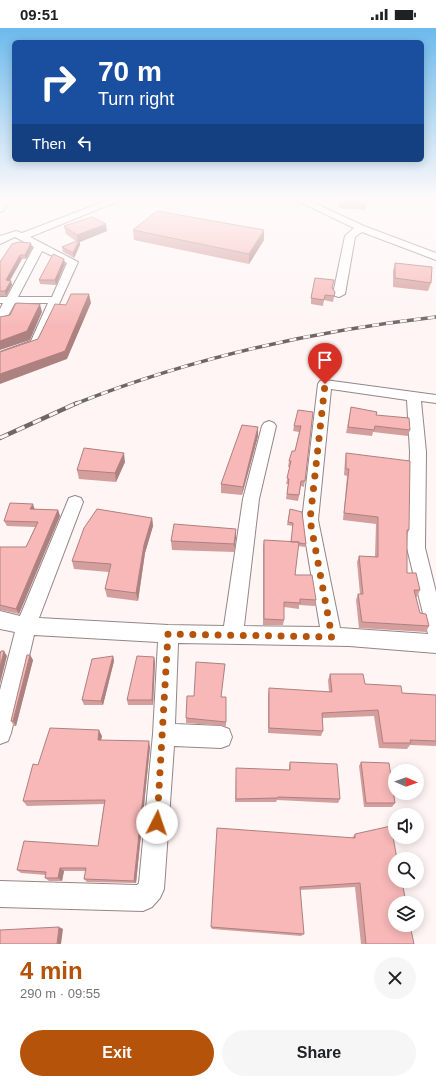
<!DOCTYPE html>
<html lang="en">
<head>
<meta charset="utf-8">
<style>
  body { margin:0; font-family:Arial,sans-serif; background:#f6f6f6; color:#202124; height:100vh; display:flex; flex-direction:column; font-size:15px; white-space:nowrap }
  * { box-sizing:border-box; margin:0 }
  p { font-size:13px; color:#757577 }
  .icon { flex:none; width:22px; height:22px; fill:none; stroke:currentColor; stroke-width:2; stroke-linecap:round; stroke-linejoin:round }
  .map { position:relative; height:916px; overflow:hidden }
  .details { display:flex; flex-direction:column; background:#fff; flex:1 }
  .details>* { flex:none }
  .banner { position:absolute; left:12px; top:12px; width:412px; height:122px; border-radius:6px; box-shadow:0 2px 10px #0003; background:#1a4fa0; color:#fff; overflow:hidden }
  .needle { width:26px; rotate:92deg }
  .fabs { position:absolute; left:388px; top:736px; display:grid; gap:8px }
  .fabs a { display:grid; place-items:center; width:36px; height:36px; border-radius:50%; background:#fff; box-shadow:0 2px 10px #0003; font-size:20px }
  .pin { position:absolute; display:grid; place-items:center; width:34px; height:34px; color:#fff; margin:-41px -17px; border-radius:50% 50% 50% 0; rotate:-45deg; box-shadow:0 0 4px #0007 }
  .pin .icon { rotate:45deg }
  .me { position:absolute; width:44px; margin:-22px; rotate:4deg; stroke-linejoin:round; filter:drop-shadow(0 0 3px #0008) }
  .turn { display:flex; align-items:center; gap:14px; height:84px; padding:0 20px; font-size:18px }
  .turn .icon { width:52px; height:52px; stroke-width:2.5 }
  .turn b { display:block; font-size:28px; line-height:34px }
  .then { display:flex; align-items:center; height:38px; padding:0 20px; background:#0003; gap:8px; font-size:15px }
  .round { display:grid; place-items:center; flex:none; width:42px; height:42px; border-radius:21px; background:#f6f6f6 }
  .headline { display:flex; align-items:center; justify-content:space-between; height:68px; padding:0 20px }
  h1 { font-size:24px; font-weight:700; line-height:30px; color:#b45309 }
  .action { display:flex; gap:8px; margin-top:auto; padding:8px 20px }
  .action a { flex:1; height:46px; border-radius:24px; background:#b45309; color:#fff; font-size:16px; font-weight:700; line-height:46px; text-align:center }
  .action a+a { background:#f6f6f6; color:#202124 }
  .status { display:flex; justify-content:space-between; align-items:center; height:28px; padding:0 20px; background:#fff; direction:ltr }
  .status svg { height:11px; fill:currentColor }
  .map>svg:first-child { display:block }
</style>
</head>
<body>
<div class="status"><b>09:51</b><svg viewBox="0 0 49 12"><path d="M0 12V9h3v3zM5 12V6h3v6zM10 12V3h3v9zM15 12V0h3v12zM26 1h20v11H26zM47 4h2v5h-2z"/></svg></div>
<div class="map">
<svg width="436" height="916" viewBox="0 0 436 916">
  <rect width="100%" height="100%" fill="#fef5f4"/>
  <g fill="none" stroke-linecap="round" stroke-linejoin="round">
    <g stroke="#948686" stroke-width="2">
      <path id="minor" d="M0 172H9L3 183 0 184Z
        M108 172H121L30 209 78 234 40 318 0 332V324L31 313 48 275H15L4 295 0 296V281L3 275H0V269H7L34 219 15 209 0 216V208L16 203 22 205ZM42 223 67 235 52 269H18Z
        M296 172H308L364 198 436 225V232L362 204 355 209 345 266 339 269 335 268 333 266 345 208 354 200Z
        M325 352 436 367V375L421 373 426 424 425 520 436 564V625L349 618 178 615 175 696 221 698 229 701 232 709 229 717 221 720 174 718 164 861 160 870 152 879 143 883 0 879V853L137 857 139 855 153 706 158 614 34 607 11 705 8 713 0 716V662L15 604 0 601V583L20 588 69 470 75 468 81 470 83 474 39 590 168 597 224 598 243 471 262 398 264 395 269 393 274 395 276 398 259 471 244 598 320 599 302 492 318 356 320 353ZM331 361 407 372 410 424 407 520 428 606 340 600 318 492Z"/>
    </g>
    <use href="#minor" fill="#fff" fill-rule="evenodd"/>
    <g stroke="#6d6766" stroke-width="3.5">
      <path id="rail-far1" d="M75 376C191 330 313 303 436 289"/>
    </g>
    <g stroke="#6d6766" stroke-width="4.5">
      <path id="rail" d="M0 410 77 375"/>
    </g>
    <use href="#rail-far1" stroke="#fef5f4" stroke-width="2.5" stroke-dasharray="7" stroke-linecap="butt"/>
    <use href="#rail" stroke="#fef5f4" stroke-width="3" stroke-dasharray="9" stroke-linecap="butt"/>
  </g>
  <path fill="#d49e9d" d="M340 172H368L366 182 339 180Z
    M64 198 107 203 80 214V217L74 230 63 224 62 219 76 213 66 206Z
    M133 202 264 212 249 236 134 212Z
    M31 215 32 220 26 231H22L10 253 12 257 6 268H0V234Z
    M64 231 65 236 56 257 40 256 39 252Z
    M395 235 431 255 428 263 393 259V243Z
    M333 260 335 264 333 274 324 272 323 278 311 276V270Z
    M313 384 304 459 301 458 298 473 286 471 288 456H286L290 439H288L289 433 295 423 299 404 293 403 294 398Z
    M350 385 376 387 410 402 408 408 373 404 372 408 346 405Z
    M258 408 242 467 221 465V456Z
    M346 425 409 502 407 507V545L420 562 417 569H416L420 585 429 598 426 604 359 600 356 572 358 566H360L357 534 359 528 375 529 376 496 343 492 347 448 344 447 345 432Z
    M125 434 116 454 79 451 77 442Z
    M34 481 58 482 60 488 19 586 0 582V519H26L35 499 7 498 4 493Z
    M290 481 306 516 305 519 298 518 295 547 316 572 315 578 299 577V581L284 579V592L283 597H263V518L264 512 291 514 293 498 287 497Z
    M152 490 153 498 145 525 138 573 107 569 105 561 109 544 74 541 72 533Z
    M236 501V509L234 524 172 522 171 513Z
    M30 627 33 632 16 698H14L11 693Z
    M113 628 114 633 103 677H84L82 672Z
    M154 629 155 634 153 677H128L127 672Z
    M224 641 221 669H226V698L186 695V690L194 668Z
    M330 646 365 656 402 665 436 667V718L410 717 407 721 379 720 374 688 322 690 323 703 321 708 268 705V666L269 660 329 664 328 652Z
    M102 708 101 712 150 719 136 855 87 854 84 851 86 843H64L62 853H49L45 850 46 847 21 845 17 842 98 818 104 776 27 778 23 773 38 737Z
    M290 734 340 771 338 775 277 772 276 774H235L236 744 289 742V738Z
    M361 734 395 775 392 779H364L359 738Z
    M355 806 414 916H361L355 859 300 862 304 906 301 908 212 901 211 899 352 810Z"/>
  <path fill="#ad8180" d="M106 196 107 203 80 214V217L74 230 73 225 78 214 77 207Z
    M264 202V212L249 236V226Z
    M31 215 32 220 26 231 25 227Z
    M20 227 22 231 7 257 6 252Z
    M64 231 65 236 56 257 55 252Z
    M11 253 12 257 6 268 5 263Z
    M89 266 91 275 67 331 0 356V346Z
    M40 276 42 284 30 312 0 322V313Z
    M258 399V408L242 467 243 459Z
    M124 425 125 434 116 454 115 445Z
    M33 476 35 482 30 481Z
    M58 482 60 488 19 586 16 581Z
    M152 490 153 498 145 525 138 573 136 565 144 517Z
    M236 501V509L234 524V516Z
    M4 623 7 628 0 656V639Z
    M30 627 33 632 16 698 13 693Z
    M113 628 114 633 103 677 101 673Z
    M154 629 155 634 153 677 152 672Z
    M99 702 102 708 100 717 98 712Z
    M149 713 150 719 136 855 134 853Z
    M60 840 64 843 62 853 58 850Z
    M59 899 63 901 61 916H57Z"/>
  <path fill="#f7b8b7" stroke="#ad8180" d="M157 183 264 202 249 226 133 202Z
    M92 189 106 196 77 207 64 198Z
    M79 212 73 225 62 219Z
    M19 214 31 215 25 227H20L6 252 11 253 5 263H0V234L12 216Z
    M53 226 64 231 55 252H39Z
    M395 235 432 239 431 255 395 250Z
    M315 250 334 252 332 260 335 264 334 268 325 267 324 272 311 270Z
    M71 266H89L65 323 0 346V324L38 311 55 276 66 277Z
    M16 275 40 276 27 303 0 313V289L10 287Z
    M351 379 377 384 376 387 409 390 410 402 375 398 374 402 348 399Z
    M298 382 313 384 305 453H301L299 467 287 466 289 451 287 450 291 433H289L292 423H295L301 398H294Z
    M242 397 258 399 243 459 221 456Z
    M84 420 124 425 115 445 77 442Z
    M346 425 410 433 409 502H407V545H416L420 562H414L420 585 426 586 429 598 362 594 358 566H363L359 528 378 529V489L344 485 349 441H346Z
    M10 475 33 476 30 481 58 482 16 581 0 577V519H26L38 494 4 493Z
    M97 481 152 490 144 517 136 565 105 561 111 536 72 533 84 500Z
    M290 481 302 484 306 516 299 515V514H291L293 495 288 494Z
    M174 496 236 501 234 516 171 513Z
    M264 512 299 514 295 547H312L316 572 300 571V575L284 574V592L264 591Z
    M1 623H4L0 639V626Z
    M27 627H30L13 693H11Z
    M113 628 101 673 82 672 92 631Z
    M137 628 154 629 152 672H127Z
    M196 634 225 636 221 669H226V694L186 690 187 668H194Z
    M330 646H363L365 656 401 658 402 665 436 667V713L410 712 411 715H383L378 682 322 685 323 703 269 700V660L332 664Z
    M50 700 99 702 98 712 149 713 134 853 84 851 86 840H60L58 850H45L46 844 17 842 24 813 98 818 105 772 23 773 33 736 38 737Z
    M290 734 337 736 340 771 278 769 277 770 236 771V740L290 742Z
    M361 734 389 735 395 775H366Z
    M391 798 397 831H395V853H402L406 875H395V897H410L414 916H366L360 855 300 859 304 906 211 899 217 800 355 810V806Z
    M59 899 57 916H0V902Z"/>
  <linearGradient id="sky" x2="0" y2="1"><stop stop-color="#6cbaed"/><stop offset="0.57" stop-color="#fffafa"/><stop offset="1" stop-color="#fffafa" stop-opacity="0"/></linearGradient>
  <rect width="436" height="300" fill="url(#sky)"/>
  <g fill="none" stroke-linecap="round" stroke-linejoin="round">
    <path stroke="#b45309" stroke-width="7" stroke-dasharray="0 12.6" d="M157 795 168 606 332 609 310 492 325 356"/>
  </g>
</svg>
<div class="fabs">
<a><svg class="needle" viewBox="-14 -14 28 28"><path d="M0-13l5 13h-10z" fill="#e53935"/><path d="M0 13l5-13h-10z" fill="#757577"/></svg></a>
<a><svg class="icon" aria-label="sound" viewBox="0 0 24 24"><path d="M4 9h4l5-4v14l-5-4H4zM17 9q2 3 0 6"/></svg></a>
<a><svg class="icon" aria-label="search" viewBox="0 0 24 24"><circle cx="10" cy="10" r="6"/><path d="M15 15l6 6"/></svg></a>
<a><svg class="icon" aria-label="layers" viewBox="0 0 24 24"><path d="M12 4l9 5-9 5-9-5zM3 14l9 5 9-5"/></svg></a>
</div>
<div class="pin" style="left:325px;top:356px;background:#d93025"><svg class="icon" aria-label="arrive" viewBox="0 0 24 24"><path d="M6 21V4h12l-3 4 3 4H6"/></svg></div>
<svg class="me" style="left:157px;top:795px" viewBox="-20 -20 40 40"><circle r="19" fill="#fff"/><path d="M0-13L10 11 0 6-10 11z" fill="#b45309"/></svg>
<div class="banner">
<div class="turn"><svg class="icon" aria-label="right" viewBox="0 0 24 24"><path d="M7 20v-9h11M14 6l5 5-5 5"/></svg><div><b>70 m</b>Turn right</div></div>
<div class="then">Then<svg class="icon" aria-label="left" viewBox="0 0 24 24"><path d="M17 20v-9H6M10 6l-5 5 5 5"/></svg></div>
</div>
</div>
<section class="details">
<div class="headline"><div><h1>4 min</h1><p>290 m · 09:55</p></div><a class="round"><svg class="icon" aria-label="close" viewBox="0 0 24 24"><path d="M6 6l12 12M18 6L6 18"/></svg></a></div>
<div class="action"><a>Exit</a><a>Share</a></div>
</section>
</body>
</html>
